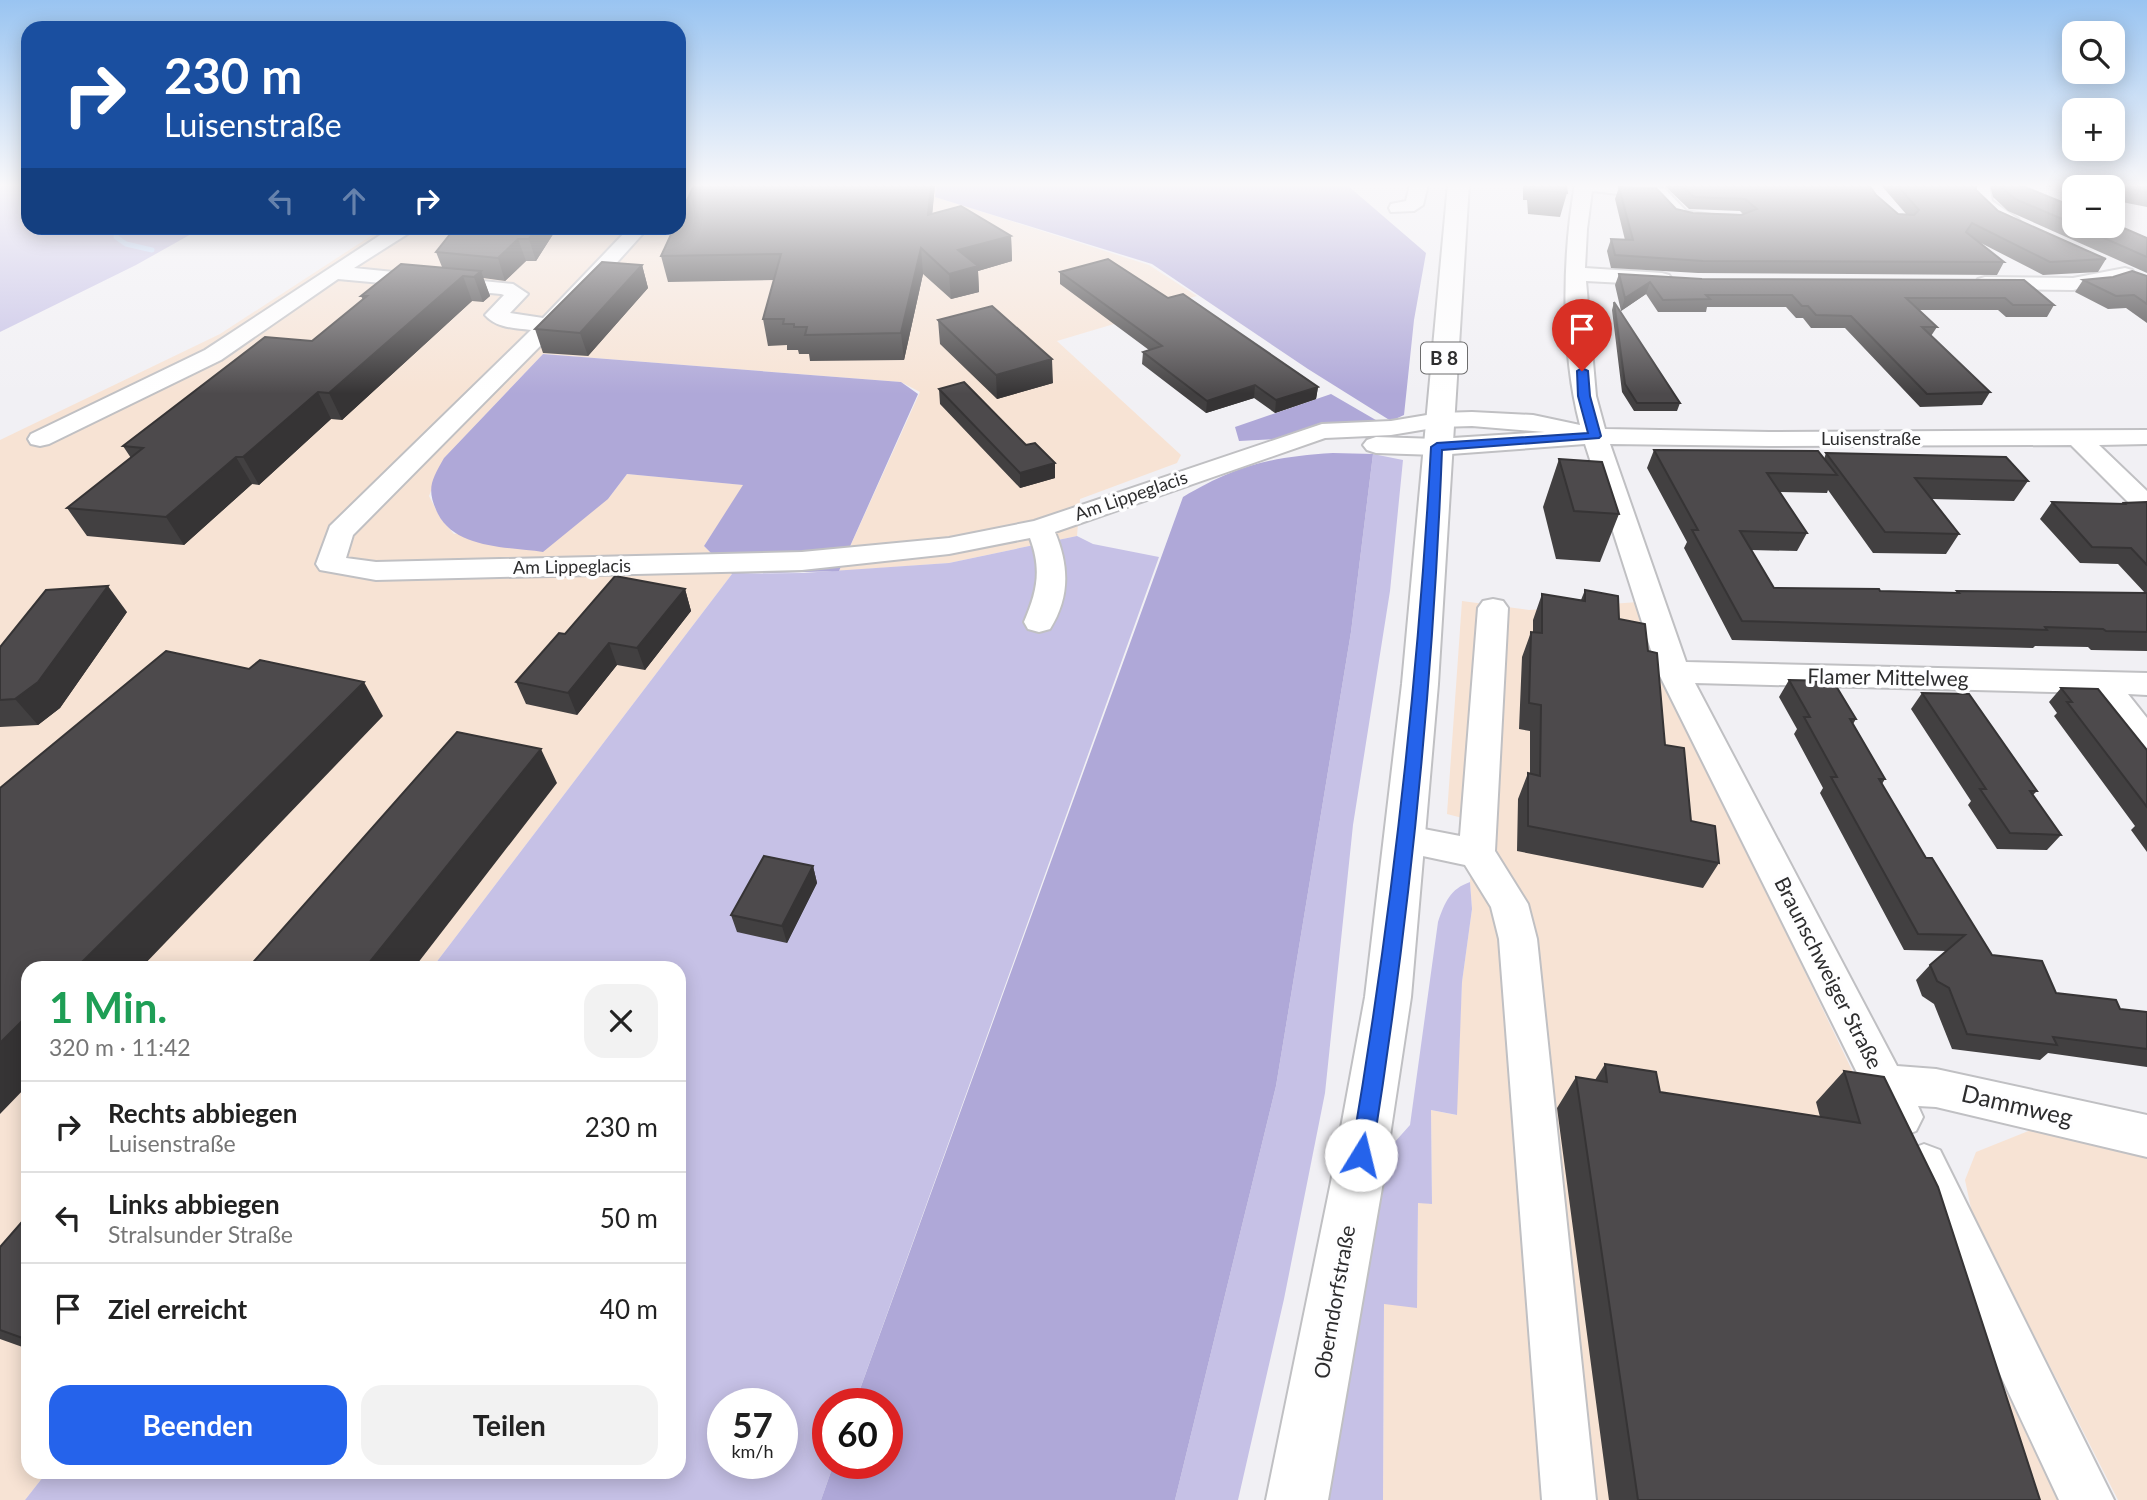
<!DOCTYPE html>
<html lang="de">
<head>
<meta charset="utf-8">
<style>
  body { margin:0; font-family:Lato,sans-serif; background:#f2f2f2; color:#222; height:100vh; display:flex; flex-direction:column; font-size:26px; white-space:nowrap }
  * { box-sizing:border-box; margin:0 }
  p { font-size:23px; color:#767676 }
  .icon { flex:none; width:38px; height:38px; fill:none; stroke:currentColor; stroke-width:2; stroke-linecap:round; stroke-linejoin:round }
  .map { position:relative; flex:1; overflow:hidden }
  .side { position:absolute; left:21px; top:961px; width:665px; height:518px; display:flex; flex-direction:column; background:#fff; border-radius:21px; box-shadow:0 4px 18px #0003 }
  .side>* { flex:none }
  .top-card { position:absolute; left:21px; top:21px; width:665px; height:214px; border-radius:21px; box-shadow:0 4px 18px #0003; background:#1a4fa0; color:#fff; overflow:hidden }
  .tools { position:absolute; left:2062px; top:21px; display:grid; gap:14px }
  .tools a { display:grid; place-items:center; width:63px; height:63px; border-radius:14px; background:#fff; box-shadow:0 4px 18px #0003; font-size:35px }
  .speed { position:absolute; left:707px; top:1388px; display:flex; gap:14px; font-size:35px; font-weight:700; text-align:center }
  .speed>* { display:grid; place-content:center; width:91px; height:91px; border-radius:50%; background:#fff; box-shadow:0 4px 18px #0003; line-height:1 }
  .speed small { font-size:18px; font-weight:400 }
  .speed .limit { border:10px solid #d22; background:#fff; color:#111 }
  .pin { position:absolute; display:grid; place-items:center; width:60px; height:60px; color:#fff; margin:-72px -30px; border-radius:50% 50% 50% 0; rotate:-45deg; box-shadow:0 0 7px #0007 }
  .pin .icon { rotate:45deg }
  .me { position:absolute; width:77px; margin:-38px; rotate:9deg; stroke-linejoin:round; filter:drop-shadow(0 0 5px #0008) }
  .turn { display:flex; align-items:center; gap:24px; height:147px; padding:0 28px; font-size:32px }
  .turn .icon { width:91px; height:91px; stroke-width:2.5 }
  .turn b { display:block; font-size:49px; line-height:60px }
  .lanes { display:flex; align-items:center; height:66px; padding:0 28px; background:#0003; justify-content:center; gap:35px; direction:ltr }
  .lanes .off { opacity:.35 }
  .round { display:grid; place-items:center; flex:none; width:74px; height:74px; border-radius:21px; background:#f2f2f2 }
  .head { display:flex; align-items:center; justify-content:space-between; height:119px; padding:0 28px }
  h1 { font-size:42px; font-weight:700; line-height:52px; color:#1e9e55 }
  .primary-button { display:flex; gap:14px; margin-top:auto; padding:14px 28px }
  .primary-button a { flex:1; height:80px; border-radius:21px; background:#2563eb; color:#fff; font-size:28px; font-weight:700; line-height:80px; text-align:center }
  .primary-button a+a { background:#f2f2f2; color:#222 }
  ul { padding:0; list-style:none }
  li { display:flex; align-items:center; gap:21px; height:91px; padding:0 28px; border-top:2px solid #e0e0e0 }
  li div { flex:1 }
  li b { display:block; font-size:26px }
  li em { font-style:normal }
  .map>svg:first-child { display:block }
</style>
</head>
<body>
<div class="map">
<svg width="2147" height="1500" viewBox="0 0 2147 1500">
  <rect width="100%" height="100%" fill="#f1f0f4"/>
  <path fill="#f7e3d4" d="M679 185H936L935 197 1149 265 1197 296 1164 305V309L1057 341 1181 455 1177 463 1080 499 1077 536 949 563 839 571 920 392 901 382 543 354 444 458 429 496 441 519 454 534 608 499 627 474 744 485 704 546 732 574 432 968H28V1472H47L25 1500H0V440L220 334 383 228H679Z
    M1462 601 1529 610 1638 602 1662 674 2058 1500H1383L1384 1303 1417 1307 1418 1202 1432 1204 1431 1110 1456 1115 1462 982 1472 909 1470 882 1474 821 1447 814Z
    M2043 1125 2147 1151V1500H2118L1972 1213 1965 1180 1976 1152Z"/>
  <path fill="#c6c1e6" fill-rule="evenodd" d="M0 185H28V228H202L136 265 0 332Z
    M1373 454 1403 460 1390 591 1353 825 1325 1093 1284 1299 1238 1500H1175L1276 1086 1351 632Z
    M1077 536 1093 544 1159 557 855 1403 828 1404V1463H834L821 1500H25L47 1472H679V968H432L732 574 803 573 949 563ZM723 1404H782V1463H723Z
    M1470 882 1472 909 1462 982 1457 1115 1431 1110 1432 1204 1418 1203 1417 1308 1384 1304 1383 1500H1327L1385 1153 1410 1125 1438 922C1445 902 1450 889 1470 882Z"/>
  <path fill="#afa8d8" d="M936 185H1347L1426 253 1414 320 1404 415 1391 421 1308 369 1152 264 935 197Z
    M543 354 901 382 918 394 839 571 732 574 704 546 743 485 627 474 608 499 543 552C509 547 456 549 438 514 426 489 431 481 444 458Z
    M1331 394 1381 423 1278 439 1239 441 1235 427Z
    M1333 453 1373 454 1351 632 1276 1086 1175 1500H821L834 1463H887V1404L855 1403 1183 497C1237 465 1270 457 1333 453Z"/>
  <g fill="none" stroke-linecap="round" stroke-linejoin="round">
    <path stroke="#c3dbfe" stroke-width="5" d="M117 228 116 237 126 244 152 250"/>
    <g stroke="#c0c0c3" stroke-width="4">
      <path id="minor" d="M1410 184H1428L1423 205 1414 211 1391 212 1389 208 1391 204 1406 201Z
        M1575 184 1659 188 1665 189 1686 211 1711 215 1714 219C1706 227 1684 226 1674 220 1666 216 1659 204 1653 198L1592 191 1587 229 1585 268 1662 273 1669 275 1672 279 1669 283 1662 285 1586 281 1596 396 1605 429 1769 432 2147 430V444L2099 445 2147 491V514L2138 512 2071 445 1769 446 1610 444 1686 662 2147 673V695L2128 694 2147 718V753L2135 749 2093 693 1695 683 1897 1066 1936 1069 2147 1115V1157L1936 1107 1918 1106 1923 1117 1916 1131 1901 1137 1886 1131 1658 672 1585 444 1437 455 1376 453 1367 450 1363 445 1367 440 1376 437 1437 439 1545 432 1472 426 1439 427 1391 435 1325 438 1055 532C1069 566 1070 597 1050 629L1039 632 1028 629 1024 622C1037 592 1042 570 1030 538L949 554 802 570 376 580 320 570 316 564 330 526 531 330C515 328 496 328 485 315L504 295 501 294 338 279 221 360 49 444 40 446 31 444 28 439 31 434 205 350 391 228H417L354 268 513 284 528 294 510 313 543 318 629 228H648L556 330 353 535 346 558 376 562 802 552 949 538 1034 521 1322 424 1391 421 1439 413 1472 412 1533 415 1580 425C1561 352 1562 258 1575 184Z
        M1971 184H1989L1992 201 2018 219 2021 223 2018 227C1995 233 1969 206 1971 184Z
        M2125 268 2132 270 2135 274 2132 278 2073 290 1985 289 1978 287 1975 283 1978 279 1985 277 2073 278Z
        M1493 599 1503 601 1508 608 1495 851 1528 904 1537 939 1596 1500H1542L1499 939 1491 907 1465 865 1390 849 1385 839 1390 829 1403 825 1460 836 1478 608 1483 601Z
        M1924 1144 1940 1150 2114 1500H2059L1902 1165 1908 1150Z"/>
    </g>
    <g stroke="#c0c0c3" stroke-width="4">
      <path id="major" d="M1448 184H1469L1438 684 1411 997 1383 1182 1328 1500H1266L1331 1182 1365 997 1402 684Z"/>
    </g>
    <use href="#minor" fill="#fff" fill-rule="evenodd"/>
    <use href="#major" fill="#fff" fill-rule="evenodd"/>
  </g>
  <path fill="#424041" d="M694 185H935L932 213 1011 236 1012 261 978 271 979 292 951 299 923 274 904 360 810 361 809 354H799L798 350H787V345L768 346 763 319 774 280 668 282 661 256Z
    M1523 185H1566L1567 193 1560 217 1528 214 1527 200H1523Z
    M1665 185H1869L1876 195 1898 214H1906L1881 185H1976V190L1998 211 2106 259 2098 272 2043 275 1979 242 2004 262 1997 275 1698 273 1611 268 1607 251 1611 239 1625 240 1615 199 1619 187 1676 209 1693 213 1743 214 1740 211 1689 209 1665 186Z
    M1990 185H2020L2074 207V226H2112L2147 238V273L2008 211 1993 197Z
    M2037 185H2052L2051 187Z
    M2107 185H2147V207L2112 200V187H2105Z
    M455 228H557L536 261H526L505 281 483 278 490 296 483 302 472 301 342 420 331 419 259 485 252 484 184 545 87 536 67 508 131 458 123 446 312 341 363 300 361 296 442 267 436 252Z
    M642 265 648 288 588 356 543 353 535 329Z
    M1060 272 1318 387 1316 399 1275 413 1254 398 1206 413 1142 364 1143 352 1149 350 1060 284Z
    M1619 274 1702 279 2024 280 2054 305 2047 317H2006L1998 310H1919L1937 327 1931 336 1990 392 1982 405 1920 407 1845 328H1811L1803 318H1796L1786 307H1707L1706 312H1658L1646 294 1621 311 1615 285Z
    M2147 276V323L2126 308 2108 309 2075 292 2083 280Z
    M1614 302 1680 403 1677 411H1634L1622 392 1612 310Z
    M938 320 1053 383 997 399 940 344Z
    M939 389 1055 478 1020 488 940 404Z
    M1654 450 1824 459 1826 453 2028 481 2014 501 1931 499 1959 534 1946 554 1873 553 1828 490 1827 493 1780 492 1807 533 1797 551 1751 550 1774 588 1956 593 1957 591 2145 593 2118 564 2080 563 2040 519 2052 502 2123 504 2124 503 2147 502V651L2091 650 2088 647 2035 646 2033 648 1732 640 1684 548 1687 542 1647 468Z
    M1559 459 1619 514 1600 562 1556 559 1543 507Z
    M685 589 691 611 645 670 617 665 577 715 526 704 516 682 565 634Z
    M1585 590 1619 619 1648 651 1665 745 1691 821 1719 863 1703 888 1517 851 1518 799 1528 773 1530 774V731L1519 729 1522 657 1531 632H1533V620L1542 594 1581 600Z
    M127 612 60 708 38 725 0 727V647Z
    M1789 680 1856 719 1853 724 1885 779 1882 784 1926 858 1992 955 2056 993 2120 1009 2147 1012V1067L2048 1053 2040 1060 1952 1049 1934 1004 1922 996 1916 980 1930 965 1946 951 1904 950 1820 793 1823 788 1794 734 1797 729 1779 697Z
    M2061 688 2147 750V852L2131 830 2135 826 2054 716 2057 713 2049 702Z
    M1922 693 2037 791 2033 795 2061 835 2047 850 1997 849 1968 805 1971 801 1911 709Z
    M813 866 817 883 787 943 737 932 731 915Z
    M1605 1064 1660 1092 1820 1117 1816 1102 1844 1071 2040 1500H1609L1557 1108 1576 1077 1595 1080Z
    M28 1215V1349L0 1339V1247Z"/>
  <path fill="#363435" d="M931 185H935L930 239 928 215Z
    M536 228H557L536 261 529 239Z
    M1011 236 1012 261 978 271 979 292 951 299 949 274 958 250Z
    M518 239 526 261 505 281 498 258Z
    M921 248 923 274 904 360 901 333Z
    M642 265 648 288 588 356 580 333Z
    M481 271 490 296 483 302 474 277Z
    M463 276 472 301 342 420 329 393Z
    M1650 282 1646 294 1621 311 1625 298Z
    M1052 359 1053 383 997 399 996 375Z
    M1255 385 1254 398 1206 413 1207 401Z
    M1318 387 1316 399 1275 413 1276 400Z
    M318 392 331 419 259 485 243 457Z
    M236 457 252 484 184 545 166 517Z
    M1055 463V478L1020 488V473Z
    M108 586 127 612 60 708 38 725 15 699Z
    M685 589 691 611 645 670 637 648Z
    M609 643 617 665 577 715 568 693Z
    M364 682 383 716 141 968H76Z
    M541 749 557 783 414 968H365Z
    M813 866 817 883 787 943 782 926Z
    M28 1015V1085L0 1114V1043Z"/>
  <path fill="#4d4a4c" stroke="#363435" stroke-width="2" d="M694 185H931L928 215 961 206 1011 236 958 250 978 266 949 274 921 248 901 333 805 335 807 327H794V324H783L784 319H763L781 254 661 256 674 228H679V217Z
    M1534 185H1566L1567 193 1534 190Z
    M1680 185H1869L1876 195 1898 214 1914 215 1919 210 1897 185H1976V190L1998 211 2106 259 2050 262 1972 223 1966 232 2004 262 1703 261 1615 255 1611 239 1633 240 1619 187 1656 188 1676 209 1693 213 1741 215 1757 209 1745 199 1694 197Z
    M1999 185H2020L2074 207V224L2015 199Z
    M2108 185H2147V192Z
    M2112 223 2147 238V257L2077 226H2112Z
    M455 228H536L529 239H518L498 258 436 252Z
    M1108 259 1168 298 1183 294 1318 387 1276 400 1255 385 1207 401 1143 352 1162 346 1060 272Z
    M602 262 642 265 580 333 535 329Z
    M401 264 481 271 474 277 463 276 329 393 318 392 243 457H236L166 517 67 508 143 448 123 446 265 337 312 341 367 296H361Z
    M2132 271 2147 276V304L2134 295 2116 296 2083 280 2113 277Z
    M1619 274 1702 279 2024 280 2054 305H2013L2005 298H1906L1937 327H1922L1990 392 1927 394 1851 316 1816 315 1808 306H1802L1792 295H1706L1710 299 1663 300 1650 282 1625 298Z
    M1614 302 1680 403H1637L1625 384Z
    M992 306 1052 359 996 375 938 320Z
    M964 382 1026 445 1035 443 1055 463 1020 473 939 389Z
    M1654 450 1818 451 1837 475 1767 473 1807 533 1740 531 1774 588 1879 589 1880 591 1959 593 1957 591 2147 593V632L2106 631 2103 629 2045 627 2047 630 1742 621 1692 530H1698Z
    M1826 453 2006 457 2028 481 1915 478 1959 534 1885 532Z
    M1559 459 1602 462 1619 514 1574 511Z
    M2052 502 2125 504 2124 503 2147 502V565L2131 548 2092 547Z
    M615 576 685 589 637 648 609 643 568 693 516 682 559 633 565 634Z
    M108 586 38 682 15 699 0 700V647L46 590Z
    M1585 590 1618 596 1619 619 1645 624 1648 651 1657 653 1665 745 1684 748 1691 821 1715 826 1719 863 1528 826V773L1540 776 1541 705 1529 703 1531 632 1542 633V594L1585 601Z
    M166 651 249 669 260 660 364 682 76 968H28V1015L0 1043V788Z
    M1789 680 1833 681 1856 719H1850L1885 779H1879L1926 858H1932L1992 955 2042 961 2056 993 2116 1000 2120 1009 2147 1012V1049L2053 1037 2057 1045 1967 1034 1949 988 1937 981 1930 965 1965 935 1918 934 1831 777H1837L1804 717H1810Z
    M2061 688 2098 689 2147 750V807L2067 702H2072Z
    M1922 693 1969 694 2037 791H2030L2061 835 2010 833 1980 789H1986Z
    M457 732 541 749 365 968H248Z
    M764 856 813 866 782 926 731 915Z
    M1605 1064 1656 1072 1660 1092 1860 1123 1844 1071 1884 1077 1938 1187 2040 1500H1638L1576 1077 1607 1082Z
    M28 1215V1340L0 1330V1247Z"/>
  <linearGradient id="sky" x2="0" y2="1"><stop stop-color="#99c4f1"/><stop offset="0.47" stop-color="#f9f8fa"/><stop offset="1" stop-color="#f9f8fa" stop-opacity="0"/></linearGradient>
  <rect width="2147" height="394" fill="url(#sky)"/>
  <path fill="#2563eb" stroke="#184099" stroke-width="2" d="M1582 368 1588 371 1590 396 1601 436 1599 438 1442 450C1433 686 1409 922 1372 1155L1369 1162 1361 1165 1354 1162 1351 1155C1391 921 1418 684 1431 447L1437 443 1588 433 1578 396 1577 371Z"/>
  <g text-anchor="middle" stroke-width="7" stroke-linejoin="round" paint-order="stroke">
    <g font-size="18" fill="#2d2d2e" stroke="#fefeff">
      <text x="1871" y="445">Luisenstraße</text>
      <text transform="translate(1131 496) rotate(-19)" y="6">Am Lippeglacis</text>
      <text transform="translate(572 567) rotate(-1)" y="6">Am Lippeglacis</text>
    </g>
    <rect fill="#fefeff" stroke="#6c6c6d" stroke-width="2" x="1421" y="342.5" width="46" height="31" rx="5"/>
    <g font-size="19" font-weight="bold" fill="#2d2d2e">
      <text x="1444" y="365">B 8</text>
    </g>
    <g font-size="21" fill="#2d2d2e" stroke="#fefeff">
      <text transform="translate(1888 678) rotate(1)" y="7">Flamer Mittelweg</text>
      <text transform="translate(1828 973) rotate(63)" y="7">Braunschweiger Straße</text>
      <text transform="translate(1335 1302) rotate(-80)" y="7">Oberndorfstraße</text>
    </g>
    <g font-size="24" fill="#2d2d2e" stroke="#fefeff">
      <text transform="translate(2017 1106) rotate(13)" y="8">Dammweg</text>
    </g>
  </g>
</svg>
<div class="tools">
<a><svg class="icon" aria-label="search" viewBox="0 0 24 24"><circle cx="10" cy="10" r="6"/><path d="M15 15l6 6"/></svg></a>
<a>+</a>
<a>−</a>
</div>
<div class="speed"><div>57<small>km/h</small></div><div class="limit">60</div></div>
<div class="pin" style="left:1582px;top:371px;background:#d93025"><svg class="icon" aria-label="arrive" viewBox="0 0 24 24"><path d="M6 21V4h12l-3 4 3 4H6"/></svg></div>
<svg class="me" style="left:1361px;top:1155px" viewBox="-20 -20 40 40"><circle r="19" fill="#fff"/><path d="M0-13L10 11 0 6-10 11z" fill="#2563eb"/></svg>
<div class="top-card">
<div class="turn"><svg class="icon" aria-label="right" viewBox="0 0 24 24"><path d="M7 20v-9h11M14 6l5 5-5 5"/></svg><div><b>230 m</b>Luisenstraße</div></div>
<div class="lanes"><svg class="icon off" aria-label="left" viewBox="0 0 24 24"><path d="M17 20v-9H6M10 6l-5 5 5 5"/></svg><svg class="icon off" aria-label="ahead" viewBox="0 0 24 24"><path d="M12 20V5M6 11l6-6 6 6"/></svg><svg class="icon" aria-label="right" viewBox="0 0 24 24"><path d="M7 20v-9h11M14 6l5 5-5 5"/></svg></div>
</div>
<section class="side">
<div class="head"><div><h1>1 Min.</h1><p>320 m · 11:42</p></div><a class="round"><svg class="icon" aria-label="close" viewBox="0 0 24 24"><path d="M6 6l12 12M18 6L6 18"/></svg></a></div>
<ul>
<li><svg class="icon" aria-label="right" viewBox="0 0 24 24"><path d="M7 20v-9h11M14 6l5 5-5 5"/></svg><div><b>Rechts abbiegen</b><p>Luisenstraße</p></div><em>230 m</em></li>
<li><svg class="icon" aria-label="left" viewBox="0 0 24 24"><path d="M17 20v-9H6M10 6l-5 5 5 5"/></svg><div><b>Links abbiegen</b><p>Stralsunder Straße</p></div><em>50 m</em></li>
<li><svg class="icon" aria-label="arrive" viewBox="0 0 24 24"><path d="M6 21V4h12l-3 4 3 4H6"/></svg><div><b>Ziel erreicht</b></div><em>40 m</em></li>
</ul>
<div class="primary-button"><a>Beenden</a><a>Teilen</a></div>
</section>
</div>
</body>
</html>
